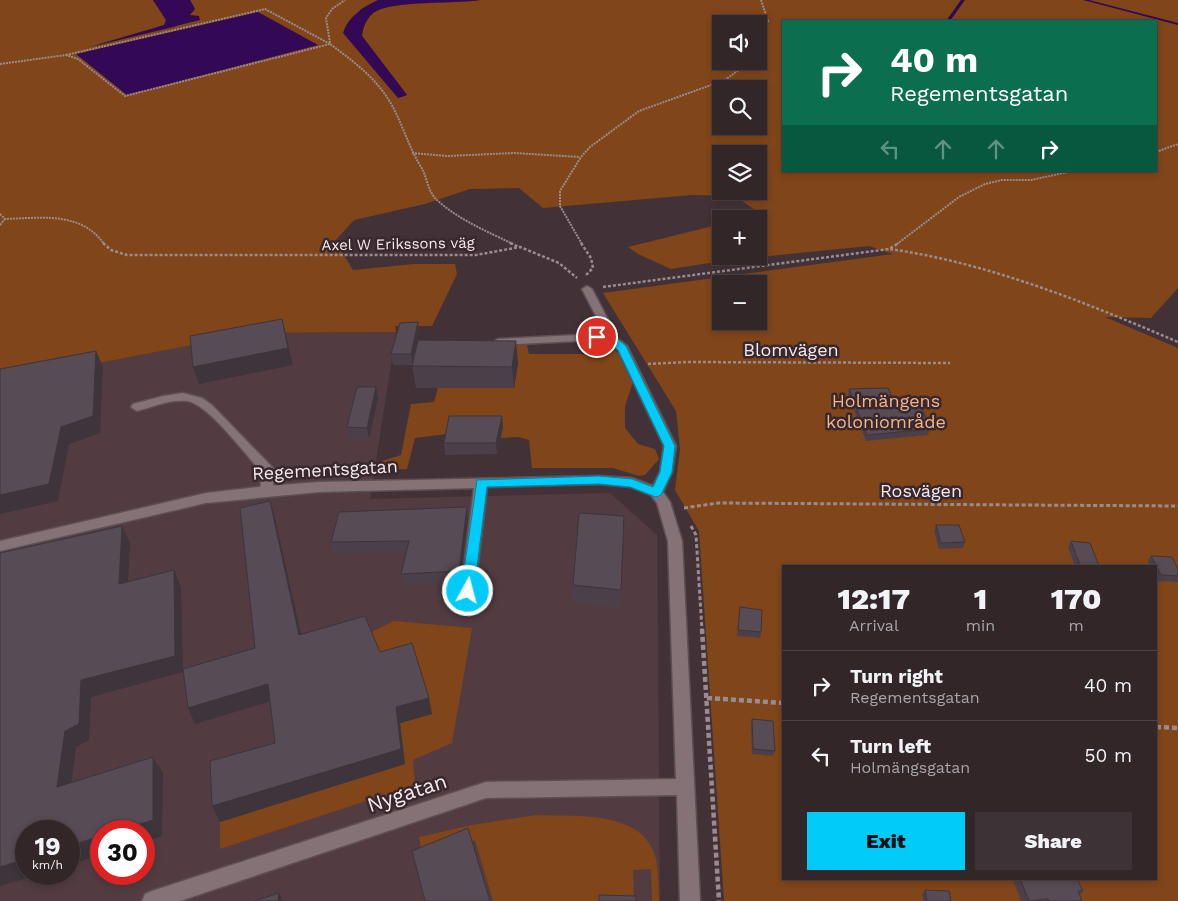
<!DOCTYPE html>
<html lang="en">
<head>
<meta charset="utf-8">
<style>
  body { margin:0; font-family:"Work Sans",sans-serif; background:#3d3235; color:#f1f3f6; height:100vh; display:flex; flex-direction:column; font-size:19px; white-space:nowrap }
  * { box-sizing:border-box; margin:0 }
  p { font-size:16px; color:#a8a5a8 }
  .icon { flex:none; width:28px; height:28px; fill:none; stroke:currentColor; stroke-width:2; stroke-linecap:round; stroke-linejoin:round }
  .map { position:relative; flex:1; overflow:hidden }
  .details { position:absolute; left:782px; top:565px; width:375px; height:315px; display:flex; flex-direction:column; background:#322629; border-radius:0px; box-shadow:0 2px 8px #0003,0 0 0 1px #4d4346 }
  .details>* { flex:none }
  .guide { position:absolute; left:782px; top:20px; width:375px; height:152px; border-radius:0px; box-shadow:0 2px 8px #0003,0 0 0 1px #4d4346; background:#0b6e4f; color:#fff; overflow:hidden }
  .controls { position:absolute; left:712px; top:15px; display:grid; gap:10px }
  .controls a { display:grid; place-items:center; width:55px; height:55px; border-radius:0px; background:#322629; box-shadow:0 2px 8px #0003,0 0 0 1px #4d4346; font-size:25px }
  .speed { position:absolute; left:15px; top:820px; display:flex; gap:10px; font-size:25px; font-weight:700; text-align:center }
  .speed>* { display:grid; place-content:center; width:65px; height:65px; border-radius:50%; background:#322629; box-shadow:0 2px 8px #0003,0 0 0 1px #4d4346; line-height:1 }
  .speed small { font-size:12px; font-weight:400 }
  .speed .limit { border:8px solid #d22; background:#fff; color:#111 }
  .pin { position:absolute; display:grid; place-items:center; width:42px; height:42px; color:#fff; margin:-21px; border:2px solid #fff; border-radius:50%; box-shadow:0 1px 5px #0007 }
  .me { position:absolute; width:55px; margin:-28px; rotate:7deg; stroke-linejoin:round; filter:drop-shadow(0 0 4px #0008) }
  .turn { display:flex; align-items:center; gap:18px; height:105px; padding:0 25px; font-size:22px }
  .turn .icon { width:65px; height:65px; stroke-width:2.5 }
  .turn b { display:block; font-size:35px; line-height:42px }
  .lanes { display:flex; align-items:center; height:48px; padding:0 25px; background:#0003; justify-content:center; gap:25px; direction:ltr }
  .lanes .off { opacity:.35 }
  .eta { display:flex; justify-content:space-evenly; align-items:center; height:85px; text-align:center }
  .eta b { font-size:30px; font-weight:800; line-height:35px }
  .action { display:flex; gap:10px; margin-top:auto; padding:10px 25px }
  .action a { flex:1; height:58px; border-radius:0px; background:#00cbf9; color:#111; font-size:20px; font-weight:800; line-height:58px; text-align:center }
  .action a+a { background:#3d3235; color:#f1f3f6 }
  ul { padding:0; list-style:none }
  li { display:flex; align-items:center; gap:15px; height:70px; padding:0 25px; border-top:1px solid #4d4346 }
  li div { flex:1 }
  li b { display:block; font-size:19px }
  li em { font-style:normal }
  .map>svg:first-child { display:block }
</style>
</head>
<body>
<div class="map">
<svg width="1178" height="901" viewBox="0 0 1178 901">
  <rect width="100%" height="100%" fill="#423237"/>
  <path fill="#523c42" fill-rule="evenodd" d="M396 332 370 499 610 493 657 535 660 901H0V382L255 333ZM26 831H69V874H26ZM101 831H144V874H101Z"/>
  <path fill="#804518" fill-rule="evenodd" d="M0 0H153L166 20 165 25 91 46 175 27 195 9 190 0H382L362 8 346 25 399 98 407 95 362 36C363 26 365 19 373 13 391 0 455 4 480 0H1178V288L1151 318 1105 317 1178 348V901H724L699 531 675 490 680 449 676 411 603 293 893 254 869 246 729 260 671 269 638 254 628 247 721 224V256H759V219H744L761 214 735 196 692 195 543 208 519 188 470 189 425 204 354 220 335 241 353 270 414 264H455L457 274 432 326H395L396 332 255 333 0 382ZM784 21H1156V171H784ZM721 24H759V61H721ZM721 89H759V126H721ZM721 154H759V191H721ZM721 284H759V321H721ZM784 566H1156V879H784Z
    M585 340 609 345 624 359 633 382 625 406V428L638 444 655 449 659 459 645 475 639 476 613 468H532L529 440 519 437 500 438 502 427 415 438 407 469 381 470 382 461 401 455 411 404 434 402 438 388H514L517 363H507L510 345H527L529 354H589Z
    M394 621 472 628 452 743 413 760 415 785 220 849V822L405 764 400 723 432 714 384 669 369 633Z
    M536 815C575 817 644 809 656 859 659 872 658 887 659 901H652L651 869 633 870 634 901H493L475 840 423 859 419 837 472 825Z"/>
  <path fill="#330854" d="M153 0H190L195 9 190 15 199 16 200 20 91 47 164 25 166 20Z
    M378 0H480C455 4 391 0 373 13 366 20 363 27 362 36L407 95 398 98 343 33C348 17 363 7 378 0Z
    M258 12 318 45 127 95 76 54Z"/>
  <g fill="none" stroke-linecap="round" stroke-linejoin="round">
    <path fill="#330854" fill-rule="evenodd" d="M961 0H965L950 21H946Z
      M1083 0H1089L1178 23V25Z"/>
    <g stroke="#5d5053" stroke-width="3">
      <path id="service" d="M587 286 592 289 619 341 617 343 614 344 609 341 582 289Z"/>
    </g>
    <g stroke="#5d5053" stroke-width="3">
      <path id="minor" d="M597 334 618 339 627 346 676 446 672 472 663 492 670 502 682 541 700 901H680L677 795 486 798 180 901H142L145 894 152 891 486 782 676 779 668 541 657 503 651 495 631 487 599 484 487 487 475 591 473 595 468 597 463 595 461 591 474 488 319 492 206 503 0 551V541L206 493 267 486 319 482 599 476 632 478 653 486 660 472 664 446 618 350 610 343 597 340 498 345 493 342 498 339Z"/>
    </g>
    <g stroke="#5d5053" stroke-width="3">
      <path id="tertiary" d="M183 393 202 398 212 405 274 469 275 472 272 494H262L260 491 262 473C248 457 207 403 187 401 170 399 153 407 137 411L131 407 133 404 163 396Z"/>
    </g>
    <path stroke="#998c90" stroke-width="2" stroke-dasharray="2 1" stroke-linecap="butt" d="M759 30 768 21 761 0
      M330 43 326 18 332 9 345 0
      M759 45 762 53 759 58
      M66 55 265 9 330 44
      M0 64 66 55 78 59 125 96 330 44C353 61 375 77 390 102 402 122 408 146 421 167 427 176 427 189 435 198 455 218 488 232 513 244
      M1156 152 1178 144
      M412 153 448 156 514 153 580 157
      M0 214 5 219C41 218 81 211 104 244
      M0 225 5 219
      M582 244 560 206V191L581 157 590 147 639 111 725 80 751 61
      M897 244 959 197 985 184 1002 180H1031L1073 171"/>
    <path stroke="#998c90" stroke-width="2.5" stroke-dasharray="3 2" stroke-linecap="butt" d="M103 243 111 250 127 255H476L520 247 559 263 577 278
      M510 243 519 247
      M581 243 591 258 593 268 585 276
      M890 249C992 264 1084 302 1178 342
      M603 287 889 249 899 243
      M648 364 687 362 950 363"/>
    <path stroke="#998c90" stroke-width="3" stroke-dasharray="4 2.5" stroke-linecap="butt" d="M684 508 718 503 1178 506
      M691 526 696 535 702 630"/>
    <path stroke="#998c90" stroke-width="4.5" stroke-dasharray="5 3" stroke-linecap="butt" d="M702 629 719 901
      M707 698 784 703
      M1156 727 1178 728"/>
    <use href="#service" fill="#847277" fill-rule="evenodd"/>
    <use href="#minor" fill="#847277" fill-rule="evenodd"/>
    <use href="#tertiary" fill="#847277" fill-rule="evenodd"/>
  </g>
  <path fill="#4b4049" d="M418 322 419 333 413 362 518 363 514 388H416L412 365H393L391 354Z
    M849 389 892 397 900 400 930 429 928 435 866 441 848 395Z
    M378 398 369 439H349L347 427Z
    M503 427 497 454 445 455 444 443Z
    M467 507 468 518 460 583 403 585 401 574 406 553 334 554 331 542Z
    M624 516 620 607 573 603V585Z
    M936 525 965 542 963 548 939 549 934 531Z
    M1071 541 1099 566H1075L1068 547Z
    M1151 556 1178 569V582L1157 581 1156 579V566H1150L1148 561Z
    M740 607 761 632 760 638 737 636Z
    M752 719 775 751 773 756 752 754 751 724Z
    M1016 879H1077L1083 891 1080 895 1082 901H1021L1014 882Z
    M925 890 951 901H923L922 895Z"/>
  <path fill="#3d343c" d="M282 319 293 365 199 384 193 367Z
    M418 322 419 333 413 365 411 354Z
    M516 341 518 363 514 388 512 367Z
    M96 351 103 367 100 433 69 444 58 501 0 514V495L61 427Z
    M376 387 378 398 369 439 367 428Z
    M502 416 503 427 497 454 496 443Z
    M270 501 275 518 305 652 299 635Z
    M467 507 468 518 460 583 459 571Z
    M122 526 130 543 127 601 119 584Z
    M174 570 181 587 183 672 91 697 89 740 76 747 69 803 57 787 65 731 81 680Z
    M268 684 275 700 195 724 188 708Z
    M429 698 432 714 400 723 405 764 220 822 212 806 396 707Z
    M153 757 163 773 162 836 144 842V831H116Z
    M101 836V855L69 865V846Z
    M26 859V874H40L0 886V867Z
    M279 893 283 901H278Z"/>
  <path fill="#574b55" stroke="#3d343c" d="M282 319 288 348 193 367 190 336Z
    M418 322 411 354H391L400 323Z
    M418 340 516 341 512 367 412 366Z
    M96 351 93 416 61 427 49 484 0 495V369Z
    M357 387H376L367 428 347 427Z
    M888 388 892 397H900V400H919L930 429 867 435 849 389Z
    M449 416H502L496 443H444Z
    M270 501 299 635 365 616 380 652 412 643 429 698 396 707 401 749 212 806 210 761 275 743 268 684 188 708 183 669 255 648 240 508Z
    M467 507 459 571 401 574 409 541 331 542 339 512Z
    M579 513 624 516 621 590 573 585Z
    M936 525H959L965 542 941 543Z
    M122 526 119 584 174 570 175 656 81 680 79 724 65 731 57 787 153 757V820L116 831H101V836L69 846V831H26V859L0 867V553Z
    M1071 541 1090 543 1099 566 1080 565Z
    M1151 556 1172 557 1178 569V576L1161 575Z
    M740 607 762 610 761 632 738 630Z
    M752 719 773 721 775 751 753 749Z
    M468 828 490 901H425L412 851Z
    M1020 879H1077L1083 891H1078L1082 901H1049L1048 899 1029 901Z
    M925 890 949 891 951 901H927Z
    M279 893 278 901H254Z
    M599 895 636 896V901H599Z"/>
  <path fill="#00cbf9" stroke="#0084a2" d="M597 334 618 339 626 346 675 446 672 472 661 495 656 497 630 487 599 484 487 487 474 591 472 595H463L461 591 477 480 599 476 632 479 653 487 660 472 664 446 618 350 610 343 594 339 592 337Z"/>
  <g text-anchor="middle" stroke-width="5" stroke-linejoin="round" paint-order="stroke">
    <g font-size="15" fill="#f3e8eb" stroke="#38282d">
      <text transform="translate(398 244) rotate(-1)" y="5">Axel W Erikssons väg</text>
    </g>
    <g font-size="18" fill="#f3e8eb" stroke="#38282d">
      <text x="791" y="356">Blomvägen</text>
      <text transform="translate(325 470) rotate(-3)" y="6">Regementsgatan</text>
      <text x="921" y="497">Rosvägen</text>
    </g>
    <g font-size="18" fill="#f2b389" stroke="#38282d">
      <text x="886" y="407">Holmängens<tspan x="886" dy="21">koloniområde</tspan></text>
    </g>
    <g font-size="21" fill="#f3e8eb" stroke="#38282d">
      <text transform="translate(407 793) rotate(-18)" y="7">Nygatan</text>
    </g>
  </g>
</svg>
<div class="controls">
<a><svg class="icon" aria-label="sound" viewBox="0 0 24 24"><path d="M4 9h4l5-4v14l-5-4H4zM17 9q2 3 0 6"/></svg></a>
<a><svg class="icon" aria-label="search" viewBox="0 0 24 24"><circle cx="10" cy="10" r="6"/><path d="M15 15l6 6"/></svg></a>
<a><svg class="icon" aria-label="layers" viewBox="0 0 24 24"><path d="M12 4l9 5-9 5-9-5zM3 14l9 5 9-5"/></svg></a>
<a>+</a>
<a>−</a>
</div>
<div class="speed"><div>19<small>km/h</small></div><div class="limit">30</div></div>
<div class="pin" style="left:597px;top:337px;background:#d93025"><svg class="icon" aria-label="arrive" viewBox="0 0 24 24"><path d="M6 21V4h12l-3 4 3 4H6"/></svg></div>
<svg class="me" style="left:468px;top:591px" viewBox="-20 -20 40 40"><circle r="17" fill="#00cbf9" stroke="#fff" stroke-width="3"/><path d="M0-11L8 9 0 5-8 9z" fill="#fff"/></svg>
<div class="guide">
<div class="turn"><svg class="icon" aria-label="right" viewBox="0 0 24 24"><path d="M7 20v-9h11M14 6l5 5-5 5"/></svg><div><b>40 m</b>Regementsgatan</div></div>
<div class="lanes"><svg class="icon off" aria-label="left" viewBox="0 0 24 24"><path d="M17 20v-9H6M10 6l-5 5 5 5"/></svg><svg class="icon off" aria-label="ahead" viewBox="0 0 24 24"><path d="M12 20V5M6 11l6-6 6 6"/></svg><svg class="icon off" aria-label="ahead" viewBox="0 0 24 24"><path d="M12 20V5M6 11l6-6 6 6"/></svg><svg class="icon" aria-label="right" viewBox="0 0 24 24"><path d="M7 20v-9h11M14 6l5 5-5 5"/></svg></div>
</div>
<section class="details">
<div class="eta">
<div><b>12:17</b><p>Arrival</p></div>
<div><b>1</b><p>min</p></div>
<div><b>170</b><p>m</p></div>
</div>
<ul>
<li><svg class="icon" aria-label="right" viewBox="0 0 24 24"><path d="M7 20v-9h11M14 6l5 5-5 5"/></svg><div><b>Turn right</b><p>Regementsgatan</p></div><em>40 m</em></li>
<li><svg class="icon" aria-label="left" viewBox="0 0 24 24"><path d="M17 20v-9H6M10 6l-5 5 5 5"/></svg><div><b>Turn left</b><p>Holmängsgatan</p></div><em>50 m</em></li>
</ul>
<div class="action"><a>Exit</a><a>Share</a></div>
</section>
</div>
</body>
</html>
